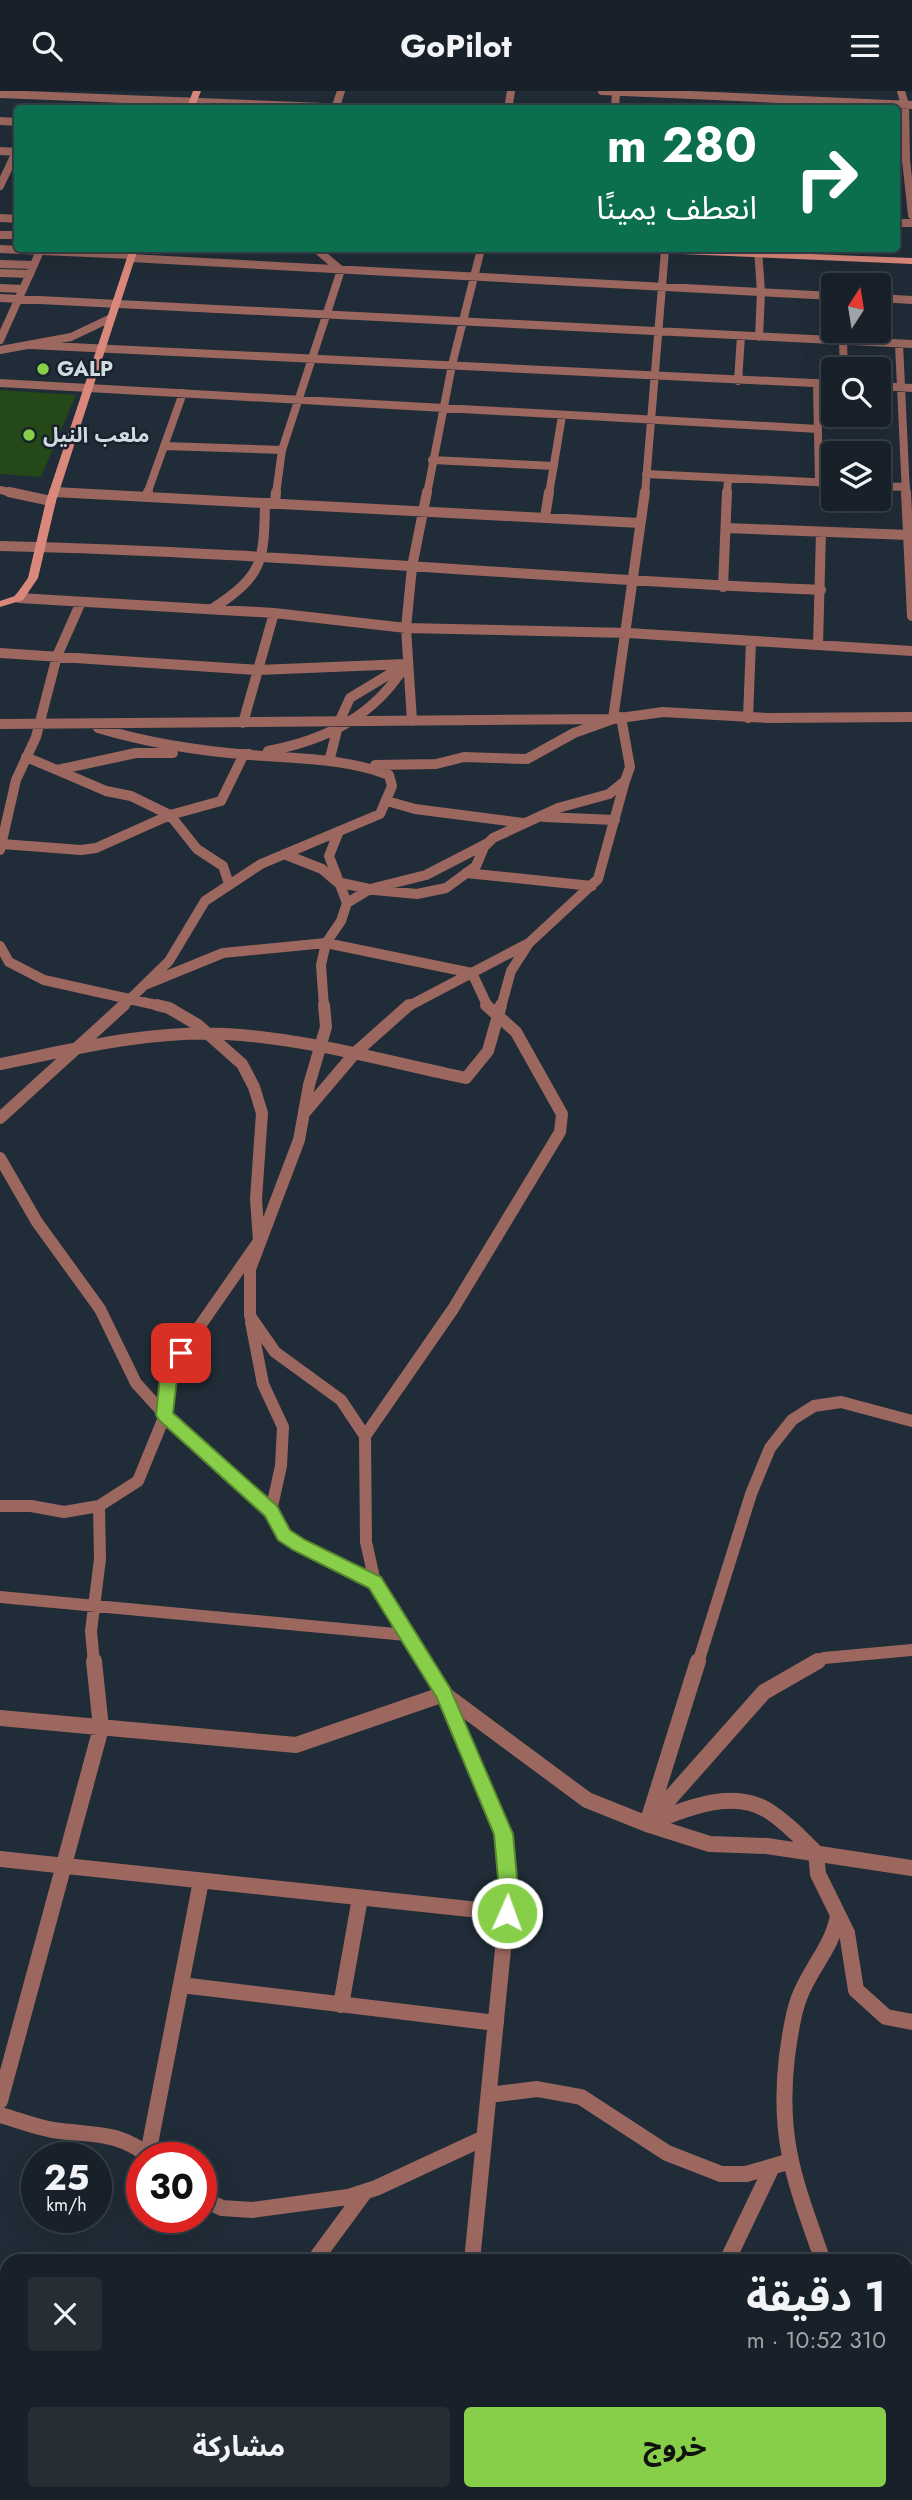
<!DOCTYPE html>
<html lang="ar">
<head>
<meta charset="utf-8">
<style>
  body { margin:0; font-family:Jost,"Noto Sans Arabic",sans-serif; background:#252e35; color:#f1f3f6; direction:rtl; height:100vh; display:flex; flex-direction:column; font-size:26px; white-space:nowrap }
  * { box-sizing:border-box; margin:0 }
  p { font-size:23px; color:#9fa3a8 }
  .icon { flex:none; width:38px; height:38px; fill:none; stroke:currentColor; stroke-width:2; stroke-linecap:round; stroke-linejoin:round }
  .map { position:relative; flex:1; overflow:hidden; direction:ltr }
  .details { position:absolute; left:0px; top:2163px; width:914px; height:247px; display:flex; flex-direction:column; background:#182129; border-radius:21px 21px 0 0; box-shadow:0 7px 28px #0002,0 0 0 2px #363e46; direction:rtl }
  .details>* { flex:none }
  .guide { position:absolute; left:14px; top:14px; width:886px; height:147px; border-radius:7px; box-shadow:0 7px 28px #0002,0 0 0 2px #363e46; direction:rtl; background:#0b6e4f; color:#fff; overflow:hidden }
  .needle { width:46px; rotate:12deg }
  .fabs { position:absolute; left:821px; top:182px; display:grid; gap:14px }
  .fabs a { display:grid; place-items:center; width:70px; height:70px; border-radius:7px; background:#182129; box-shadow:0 7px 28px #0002,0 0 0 2px #363e46; font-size:35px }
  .speed { position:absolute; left:21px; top:2051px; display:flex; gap:14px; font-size:35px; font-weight:700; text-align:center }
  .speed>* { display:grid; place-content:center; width:91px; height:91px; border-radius:50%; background:#182129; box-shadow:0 7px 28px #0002,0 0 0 2px #363e46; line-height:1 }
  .speed small { font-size:18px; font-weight:400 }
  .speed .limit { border:10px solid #d22; background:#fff; color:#111 }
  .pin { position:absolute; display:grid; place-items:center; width:60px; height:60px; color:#fff; margin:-30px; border-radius:14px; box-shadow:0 4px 10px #0006 }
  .me { position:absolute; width:77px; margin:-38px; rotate:2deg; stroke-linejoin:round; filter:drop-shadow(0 0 5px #0008) }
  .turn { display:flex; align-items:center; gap:24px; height:147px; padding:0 28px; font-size:32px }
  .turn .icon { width:91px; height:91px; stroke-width:2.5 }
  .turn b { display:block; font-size:49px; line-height:60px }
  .round { display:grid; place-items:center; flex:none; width:74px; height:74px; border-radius:7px; background:#252e35 }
  .summary { display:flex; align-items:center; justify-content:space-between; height:119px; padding:0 28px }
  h1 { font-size:42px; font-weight:700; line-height:52px }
  .cta { display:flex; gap:14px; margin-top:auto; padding:14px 28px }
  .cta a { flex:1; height:80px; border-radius:7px; background:#88cf49; color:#111; font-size:28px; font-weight:700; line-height:80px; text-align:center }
  .cta a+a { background:#252e35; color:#f1f3f6 }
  header { display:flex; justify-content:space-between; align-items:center; height:91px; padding:0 28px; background:#182129; font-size:32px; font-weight:700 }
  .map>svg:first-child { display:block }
</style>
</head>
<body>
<header><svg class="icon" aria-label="menu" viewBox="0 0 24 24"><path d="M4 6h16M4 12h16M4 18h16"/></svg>GoPilot<svg class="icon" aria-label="search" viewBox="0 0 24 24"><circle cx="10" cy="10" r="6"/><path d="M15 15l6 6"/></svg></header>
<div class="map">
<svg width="912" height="2409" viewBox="0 0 912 2409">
  <rect width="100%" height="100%" fill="#202c37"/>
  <path fill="#244818" d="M0 299 76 304 41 386 0 383Z"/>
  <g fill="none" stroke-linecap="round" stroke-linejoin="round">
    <path stroke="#9b675f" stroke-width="8" d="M602 0 912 14
      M901 0 905 14 906 69 912 124
      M0 3 373 18
      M335 18 341 0
      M508 18 511 0
      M615 18 616 0
      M0 30 18 31
      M0 60 18 61
      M0 95 18 57
      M0 127 18 128
      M896 132H912
      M0 144H18
      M0 158 131 164
      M758 158 761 201 759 246
      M130 167 833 205
      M0 173 34 174
      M0 182 30 183
      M0 197 23 198
      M0 207 912 253
      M878 207 912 209
      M0 249 41 158
      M843 250 844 278
      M899 253 906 403
      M30 254 833 293
      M0 259 71 246 111 227
      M738 290 741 245
      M0 292 818 338
      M817 292 819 391
      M878 295 912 297
      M164 355 282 359
      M432 369 554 375
      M646 383 833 392
      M878 395 906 396
      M0 399 17 403
      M54 401 87 403
      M147 403 183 302
      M276 403 282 359 341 179 316 158
      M427 403 452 274 481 158
      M549 403 562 325
      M645 403 665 159
      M727 403 728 387"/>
    <path stroke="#9b675f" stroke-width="10" d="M9 401 51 410
      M54 401 640 432
      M906 401 912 525
      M146 406 148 401
      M545 426 549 401
      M726 437 909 444
      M0 455C274 461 547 488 821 499
      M723 496 727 401
      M19 507 274 522 406 537 628 542 912 560
      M212 518C263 484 264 472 265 412H275L276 401
      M818 554 821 441
      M0 562 258 579 406 573
      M748 627 751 550
      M412 630 406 537 412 476 427 401
      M243 632 274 522
      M0 633 613 628 663 621 767 627 912 626
      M98 637C148 652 199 660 251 664 298 668 344 667 389 684L392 695 380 723 261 773 205 810 169 870 122 916
      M268 660C326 649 375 625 406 573
      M173 662H136L57 679 106 700 131 705 170 724 197 758 223 775 229 793
      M26 666 57 679
      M330 667 339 631 350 607 403 575
      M375 674 436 673 464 666 527 668 574 642 613 628 645 401
      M387 710 415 718 523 732
      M544 726 615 729
      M2 753 81 759 96 757 170 724 221 710 244 663H249
      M0 759 16 689 36 646 57 565 81 511
      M284 763 322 778 337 791 374 799 417 803 446 797 476 775 484 756 493 747 558 717 609 703 625 690 630 676 621 626
      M466 782 592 795
      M347 812 370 798 426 784 488 752
      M0 855 9 871 44 889 165 916
      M147 893 223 862 326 852 472 882 488 916
      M324 916 321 874 326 852 341 830 347 812 329 765 339 740
      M407 916 529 852 598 788 625 690
      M501 916 511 880 529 852"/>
    <path stroke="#9b675f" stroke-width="12" d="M324 914 326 936 309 994 299 1049 250 1178V1225L275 1261 341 1309 365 1345 366 1451 375 1491 425 1572
      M0 973C75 958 149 939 226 943 304 947 389 971 466 987L488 960 501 914
      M305 1021 355 962 409 914
      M0 1027 124 914
      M0 1067 37 1131 100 1218 136 1292 165 1324 271 1420 284 1444 375 1491
      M251 1231 263 1293 283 1336 281 1375 271 1420
      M365 1345 453 1218 560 1041 562 1023 516 941 486 914
      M0 1415H31L64 1421 99 1415 138 1390 165 1324 168 1286 181 1262 259 1150 256 1108 262 1022 254 996 242 973 198 934 169 917 157 914
      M0 1506 406 1544
      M94 1572 91 1540 100 1468 99 1415
      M698 1572 751 1403 770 1357 792 1329 814 1315 841 1311 912 1330
      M815 1572 824 1567 912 1559"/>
    <path stroke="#9b675f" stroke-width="16" d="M424 1570 444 1603 503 1743 509 1798 472 2170
      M698 1570 647 1733 764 1601 818 1570
      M0 1627 296 1654 444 1603 587 1709 647 1733C682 1719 731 1697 767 1719 785 1730 801 1747 816 1762L818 1783 847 1842 856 1899 886 1926 912 1931
      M647 1733 710 1753 767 1755 912 1777
      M0 1768 507 1822
      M181 1894 496 1932
      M341 1914 360 1807
      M489 2004 537 1998 581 2006 667 2062 721 2083H746L791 2070
      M0 2010 101 1637 94 1570
      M0 2024C18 2029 35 2036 53 2039 94 2045 117 2039 152 2067
      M148 2063 201 1790
      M201 2107 222 2117 252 2119 348 2106 376 2097 484 2047
      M314 2170 364 2102
      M727 2170 772 2076
      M823 2170C796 2093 777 2050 787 1965 790 1946 792 1925 799 1907 810 1877 832 1857 838 1825
      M906 2346 912 2350
      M449 2403V2409
      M879 2403V2409
      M42 2409 43 2403"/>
    <path fill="#da887b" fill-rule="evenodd" d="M193 0H201L194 18H186Z
      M130 158H138L56 410 38 487 23 509 0 516V510L15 505 28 487 46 410Z
      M632 158H683L912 167V173L636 161Z"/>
  </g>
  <path fill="#88cf49" stroke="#58872f" stroke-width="2" d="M181 1256 187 1257 189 1262 177 1287 173 1322 277 1415 290 1439 305 1449 381 1486 450 1597 513 1743 518 1798 514 1828 507 1831 500 1828 497 1822 499 1798 494 1743 437 1607 369 1497 293 1459 278 1449 265 1425 159 1329 156 1324 160 1286 176 1257Z"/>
  <g fill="#88cf49" stroke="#17222d" stroke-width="2.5">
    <circle cx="43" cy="278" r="7"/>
    <circle cx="29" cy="344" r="7"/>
  </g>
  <g text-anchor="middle" stroke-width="5" stroke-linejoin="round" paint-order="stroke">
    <g font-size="21" font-weight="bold" fill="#d2dae1" stroke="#17222d" text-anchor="start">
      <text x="57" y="285">GALP</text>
      <text x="43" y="351">ملعب النيل</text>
    </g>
  </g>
</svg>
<div class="fabs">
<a><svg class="needle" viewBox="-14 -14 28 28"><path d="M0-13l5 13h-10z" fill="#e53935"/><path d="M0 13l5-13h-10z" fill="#9fa3a8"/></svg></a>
<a><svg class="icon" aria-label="search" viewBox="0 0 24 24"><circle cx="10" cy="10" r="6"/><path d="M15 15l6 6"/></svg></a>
<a><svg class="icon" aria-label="layers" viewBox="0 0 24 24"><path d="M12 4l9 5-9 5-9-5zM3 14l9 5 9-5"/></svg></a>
</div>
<div class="speed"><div>25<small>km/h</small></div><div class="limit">30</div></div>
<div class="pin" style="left:181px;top:1262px;background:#d93025"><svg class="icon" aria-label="arrive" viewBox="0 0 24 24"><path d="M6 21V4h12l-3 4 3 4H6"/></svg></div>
<svg class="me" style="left:507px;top:1822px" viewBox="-20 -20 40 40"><circle r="17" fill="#88cf49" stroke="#fff" stroke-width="3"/><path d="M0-11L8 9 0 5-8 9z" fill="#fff"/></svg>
<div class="guide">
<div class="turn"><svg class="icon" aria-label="right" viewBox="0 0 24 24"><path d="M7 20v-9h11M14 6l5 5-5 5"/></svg><div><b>280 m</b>انعطف يمينًا</div></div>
</div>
<section class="details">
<div class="summary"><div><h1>1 دقيقة</h1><p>310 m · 10:52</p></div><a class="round"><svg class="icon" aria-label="close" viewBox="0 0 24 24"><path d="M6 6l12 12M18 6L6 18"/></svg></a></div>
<div class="cta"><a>خروج</a><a>مشاركة</a></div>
</section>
</div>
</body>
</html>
